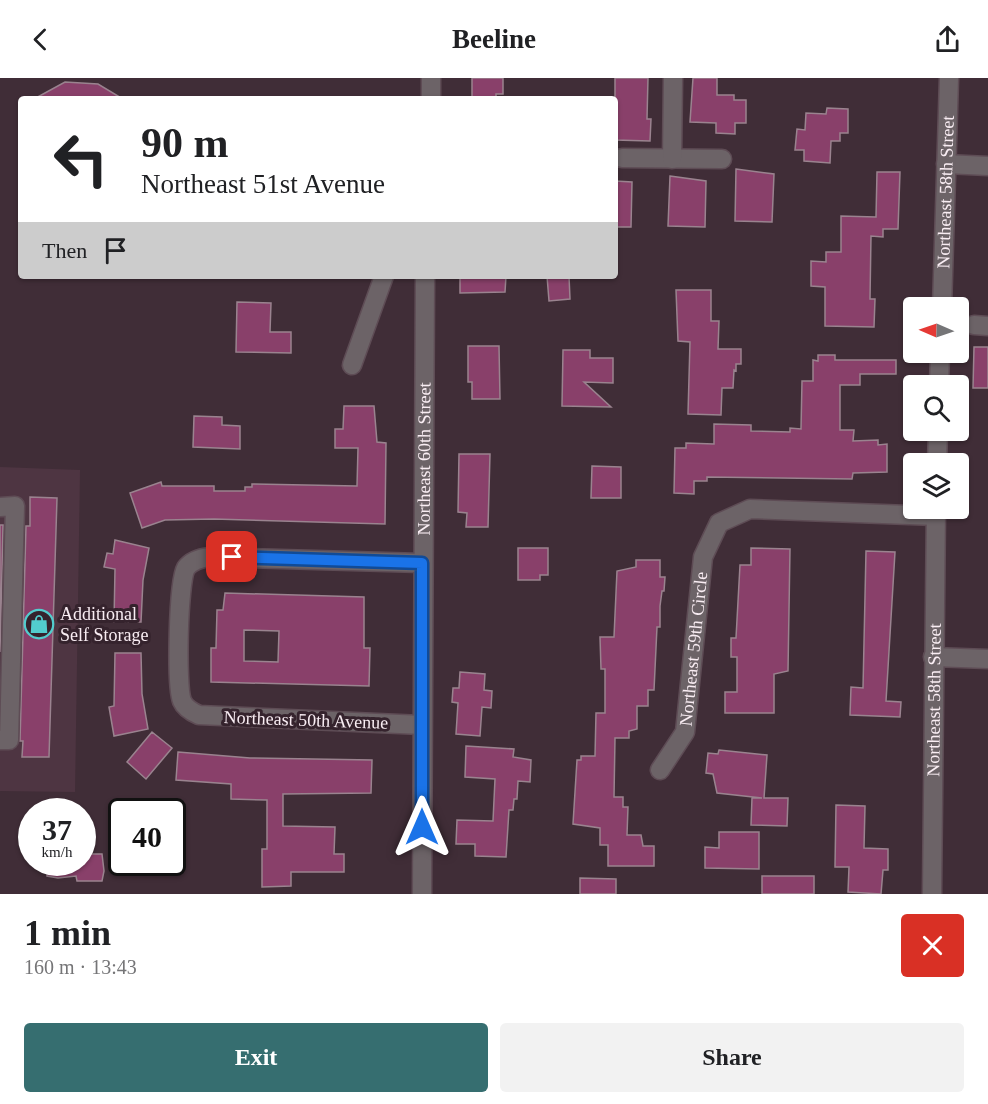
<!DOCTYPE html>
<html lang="en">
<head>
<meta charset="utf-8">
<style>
  body { margin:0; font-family:"Times New Roman",serif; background:#f2f2f2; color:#202124; height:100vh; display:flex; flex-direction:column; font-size:22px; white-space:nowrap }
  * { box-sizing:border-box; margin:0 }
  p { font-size:20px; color:#757577 }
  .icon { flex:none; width:33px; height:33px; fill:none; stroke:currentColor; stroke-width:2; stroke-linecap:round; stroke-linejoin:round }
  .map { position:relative; height:816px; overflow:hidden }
  .panel { display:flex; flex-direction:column; background:#fff; flex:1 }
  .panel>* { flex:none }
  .hud { position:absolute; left:18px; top:18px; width:600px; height:183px; border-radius:6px; box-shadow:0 2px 4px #0004; background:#fff; color:#202124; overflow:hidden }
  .needle { width:39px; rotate:272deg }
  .tools { position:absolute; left:903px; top:219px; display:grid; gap:12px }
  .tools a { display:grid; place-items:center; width:66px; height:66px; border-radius:6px; background:#fff; box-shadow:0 2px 4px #0004; font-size:30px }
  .speed { position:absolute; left:18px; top:720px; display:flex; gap:12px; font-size:30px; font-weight:700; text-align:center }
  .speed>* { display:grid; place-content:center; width:78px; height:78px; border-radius:50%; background:#fff; box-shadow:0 2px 4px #0004; line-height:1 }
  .speed small { font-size:15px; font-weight:400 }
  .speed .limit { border:3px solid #111; border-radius:9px; background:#fff; color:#111 }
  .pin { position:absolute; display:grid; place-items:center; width:51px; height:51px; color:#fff; margin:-26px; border-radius:12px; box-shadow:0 3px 9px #0006 }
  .me { position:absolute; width:66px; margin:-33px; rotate:0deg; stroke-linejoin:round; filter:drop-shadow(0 0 4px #0008) }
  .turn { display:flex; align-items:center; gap:21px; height:126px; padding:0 24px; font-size:27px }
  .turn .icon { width:78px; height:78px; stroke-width:2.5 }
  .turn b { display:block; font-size:42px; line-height:51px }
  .then { display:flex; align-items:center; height:57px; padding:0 24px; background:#0003; gap:12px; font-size:22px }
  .round { display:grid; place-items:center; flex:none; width:63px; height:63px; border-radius:6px; background:#f2f2f2 }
  .head { display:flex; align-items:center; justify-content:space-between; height:102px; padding:0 24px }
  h1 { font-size:36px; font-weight:700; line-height:45px }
  .button { display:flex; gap:12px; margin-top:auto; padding:12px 24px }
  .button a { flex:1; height:69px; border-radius:6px; background:#366e70; color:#fff; font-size:24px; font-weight:700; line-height:69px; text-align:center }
  .button a+a { background:#f2f2f2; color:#202124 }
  header { display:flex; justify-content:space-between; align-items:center; height:78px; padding:0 24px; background:#fff; font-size:27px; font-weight:700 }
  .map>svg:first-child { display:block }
</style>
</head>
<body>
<header><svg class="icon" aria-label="back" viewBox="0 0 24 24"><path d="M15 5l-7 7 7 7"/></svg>Beeline<svg class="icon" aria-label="share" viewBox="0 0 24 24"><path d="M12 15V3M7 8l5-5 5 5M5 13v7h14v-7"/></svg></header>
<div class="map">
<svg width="988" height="816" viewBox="0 0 988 816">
  <rect width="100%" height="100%" fill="#402d37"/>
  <path fill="#4e3542" d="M0 389 80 392 75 714 0 713Z"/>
  <path fill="#89406a" stroke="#9a838f" stroke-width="1.5" fill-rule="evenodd" d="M472 0H503V16H496V21H472Z
    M615 0H648L647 41H651L650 63 615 62Z
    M693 0H717V17H734V22H746V45H735V56L716 55V45L690 44Z
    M65 4 98 6 123 21H34Z
    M827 30 848 31V55H840V63H831L830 85 804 83V72H795L797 51 805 52 806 35 826 36Z
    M736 91 774 96 772 144 735 143Z
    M877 94H900L898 151H883V159L871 158 870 221H875L874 249 825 248V209L811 208V183L826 184V174H841V138L876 139Z
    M670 98 706 103 705 149 668 148Z
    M615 103 632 104 631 149H615Z
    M460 198H506L505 214 460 215Z
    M547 198H569L570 221 549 223Z
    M676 212H711V243H719L718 271H741V286H736V293L734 292 733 310H722L721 337 688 336 690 264 678 263Z
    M237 224 271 225 270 254H291V275L236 274Z
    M468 268H499L500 321H472V304H468Z
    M974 269H988V310H973Z
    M563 272H590V280H613V305L584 304 611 329 562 328Z
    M818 277H835V282H896V296H860V307H840V352H854L853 363 878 362V367L887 366V394L853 395 852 401 707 399V403H694V416L674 415 675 370H686V365L714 366V346L751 347V353L790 354V350L801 351 802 303H813V282L818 283Z
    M344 328H374L377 364 386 365 385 446 214 441 165 442 142 450 130 415 161 404 162 408H214V413H245V409H252V406L357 408 358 370H335V351H343Z
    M194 338 222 339V347L240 348V371L193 369Z
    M459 376H490L488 449H466L467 435 458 434Z
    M592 388 621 389V420H591Z
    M30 419 57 420 49 679H22L23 663H20L26 448H30Z
    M0 447H3L0 574Z
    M115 462 149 470 143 502 141 544H114L115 491 104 489 107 475 113 476Z
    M518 470H548V497H540V502H518Z
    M751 470 790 471 788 593 774 596V635H725V614H737V579H731V560H736L740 487H751Z
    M866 473 895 474 886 623 901 624 900 639 850 637 851 609 863 610Z
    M636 482H660V499H665L664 513H662L660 528V549H657L654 612H648V628H637V651L629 653V660H615L614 719H623V729H628L627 757H641L643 768H654V788H608V767H600V750L573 746 577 682H581V678H595L596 635H605V591H601L600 559H614L617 493 636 489Z
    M225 515 364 519V570H370L369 608 211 604V570H216L217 532H223ZM244 552 279 553 278 584 244 583Z
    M115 575H141L142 616 148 651 114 658 109 629 114 628Z
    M460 594 485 596 484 612 492 613 491 630 482 629 480 658 456 656 458 625 452 624 453 610H459Z
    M152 654 172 670 146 701 127 684Z
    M466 668 514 671 513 679 531 682 530 704 518 703 517 721H514L513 732H509L506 779 475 778V766H456L457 742 493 743 495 701 465 699Z
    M719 672 767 677 764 720H788L787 748 751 747 752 720H762L717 715 713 696 706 695 708 675 718 676Z
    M178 674 250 680 372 682 371 715 283 716V748L335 749 334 776H344V794H291V808L262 809V771H267V722L231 721V706L176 702Z
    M836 727 865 728 864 770 888 771V792H883L881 816 848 814 849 789H835Z
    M719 754H759V791L705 790V769L719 770Z
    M82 776H102L104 793 102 803H77L76 798 58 800 47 798V784H82Z
    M762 798H814V816H762Z
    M580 800 616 801V816H580Z"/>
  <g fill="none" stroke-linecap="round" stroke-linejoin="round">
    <g stroke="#5e4c55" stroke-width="21">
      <g id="minor">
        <path d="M431 21V0"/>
        <path d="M622 80 722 81"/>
        <path d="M672 81 673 0"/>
        <path d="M946 86 988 88"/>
        <path id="s1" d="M942 230 949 0"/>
        <path d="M974 247 988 248"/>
        <path d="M352 287 384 198"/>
        <path d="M939 308 940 274"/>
        <path d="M937 386 938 352"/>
        <path d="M0 429 15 428 9 662H0"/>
        <path d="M933 579 988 581"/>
        <path d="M422 647 199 637C192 634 185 630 182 623 176 608 178 504 186 490 192 482 201 480 210 479L422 485"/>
        <path id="s2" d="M660 692 685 654 703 479 719 445 750 431 936 438"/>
        <path id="s3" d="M422 816 425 198"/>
        <path id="s4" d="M932 816 936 430"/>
      </g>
    </g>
    <use href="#minor" stroke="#6c6367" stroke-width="18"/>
  </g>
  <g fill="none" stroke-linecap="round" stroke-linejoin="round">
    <g stroke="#114b97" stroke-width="15">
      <path id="route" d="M232 479 422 485V749"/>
    </g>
    <use href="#route" stroke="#1a73e8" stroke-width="10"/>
  </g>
  <defs>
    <g id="shop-ring" transform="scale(1.5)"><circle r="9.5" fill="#35232d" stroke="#52cdce" stroke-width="1.5"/><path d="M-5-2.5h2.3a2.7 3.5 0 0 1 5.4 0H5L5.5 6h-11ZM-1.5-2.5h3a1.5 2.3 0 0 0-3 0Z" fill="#52cdce"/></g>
  </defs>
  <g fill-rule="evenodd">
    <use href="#shop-ring" x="39" y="546"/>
  </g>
  <g text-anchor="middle" stroke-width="6" stroke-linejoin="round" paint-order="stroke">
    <g font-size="18" fill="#f9edf3" stroke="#35232d">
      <text dy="6" stroke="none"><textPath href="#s1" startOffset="116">Northeast 58th Street</textPath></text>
      <text dy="6" stroke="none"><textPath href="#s3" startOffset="435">Northeast 60th Street</textPath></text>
      <text dy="6" stroke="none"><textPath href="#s2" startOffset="129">Northeast 59th Circle</textPath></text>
      <text dy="6" stroke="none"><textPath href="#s4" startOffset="194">Northeast 58th Street</textPath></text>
      <text transform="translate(306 642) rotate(2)" y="6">Northeast 50th Avenue</text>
    </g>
    <g font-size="18" fill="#f9edf3" stroke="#35232d" text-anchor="start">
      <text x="60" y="542">Additional<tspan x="60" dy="21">Self Storage</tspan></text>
    </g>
  </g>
</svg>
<div class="tools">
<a><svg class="needle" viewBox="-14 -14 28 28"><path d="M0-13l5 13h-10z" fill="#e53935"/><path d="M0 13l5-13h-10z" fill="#757577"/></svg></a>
<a><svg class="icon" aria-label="search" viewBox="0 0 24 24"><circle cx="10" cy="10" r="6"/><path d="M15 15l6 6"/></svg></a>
<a><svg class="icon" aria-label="layers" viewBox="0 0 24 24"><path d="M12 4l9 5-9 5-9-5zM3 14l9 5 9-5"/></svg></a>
</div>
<div class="speed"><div>37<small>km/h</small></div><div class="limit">40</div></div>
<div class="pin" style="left:232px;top:479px;background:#d93025"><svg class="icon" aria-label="arrive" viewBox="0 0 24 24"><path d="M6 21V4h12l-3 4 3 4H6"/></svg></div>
<svg class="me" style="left:422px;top:749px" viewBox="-20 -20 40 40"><path d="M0-17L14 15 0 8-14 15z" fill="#1a73e8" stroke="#fff" stroke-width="4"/></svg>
<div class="hud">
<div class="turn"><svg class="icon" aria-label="left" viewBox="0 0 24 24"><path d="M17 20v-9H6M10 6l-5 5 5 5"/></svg><div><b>90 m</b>Northeast 51st Avenue</div></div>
<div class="then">Then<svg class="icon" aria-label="arrive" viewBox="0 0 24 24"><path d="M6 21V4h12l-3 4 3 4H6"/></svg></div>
</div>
</div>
<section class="panel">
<div class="head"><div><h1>1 min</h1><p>160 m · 13:43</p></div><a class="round" style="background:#d93025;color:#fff"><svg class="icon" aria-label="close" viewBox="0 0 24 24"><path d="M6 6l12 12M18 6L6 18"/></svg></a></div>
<div class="button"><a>Exit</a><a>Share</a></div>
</section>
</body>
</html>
